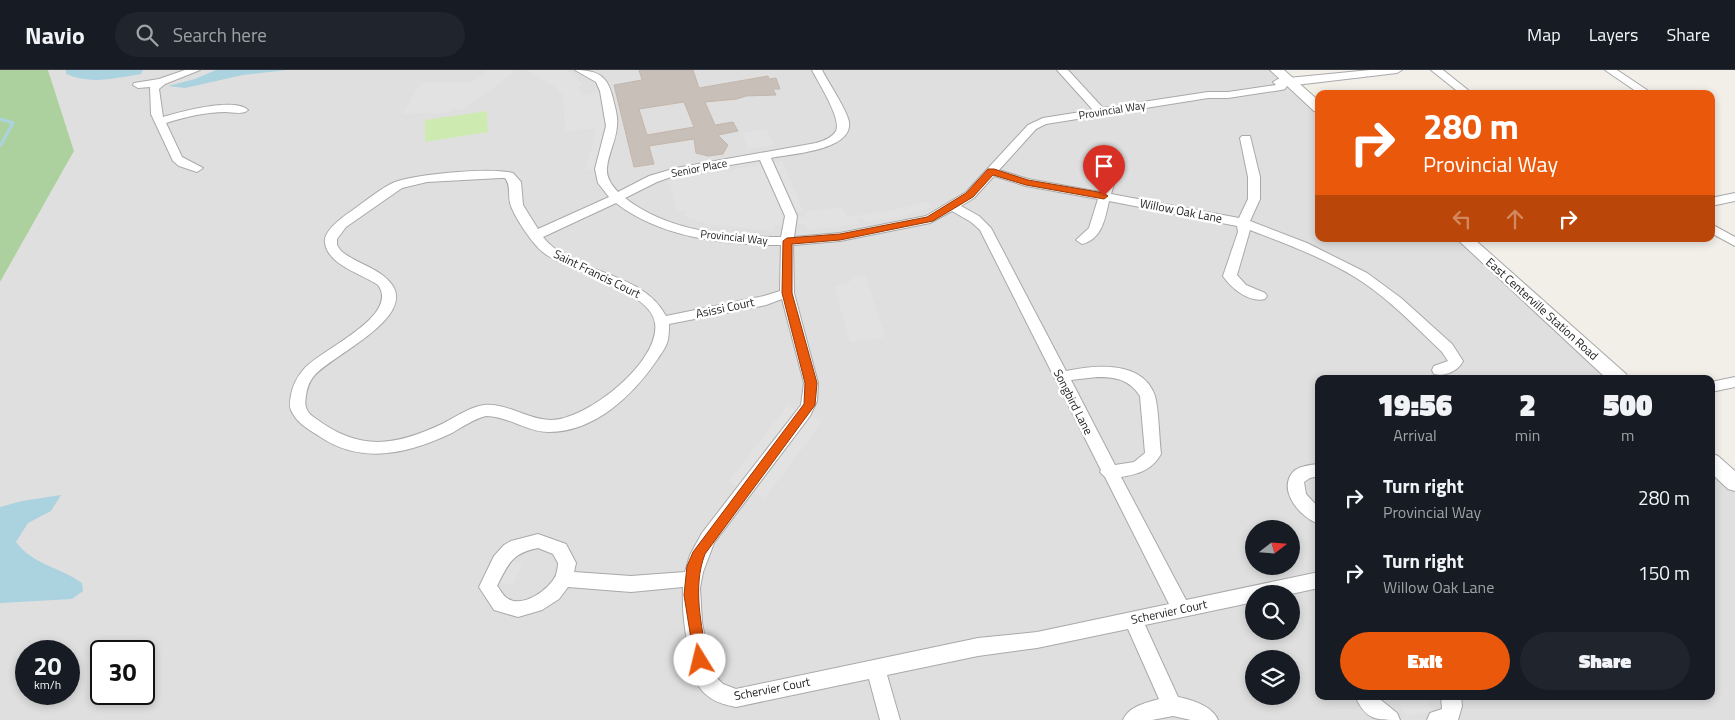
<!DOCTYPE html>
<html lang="en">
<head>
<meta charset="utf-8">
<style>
  body { margin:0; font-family:"Titillium Web",sans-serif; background:#20242c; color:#f1f3f6; height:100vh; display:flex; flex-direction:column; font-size:19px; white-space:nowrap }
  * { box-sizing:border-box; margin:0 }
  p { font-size:16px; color:#9ea1a6 }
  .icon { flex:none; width:28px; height:28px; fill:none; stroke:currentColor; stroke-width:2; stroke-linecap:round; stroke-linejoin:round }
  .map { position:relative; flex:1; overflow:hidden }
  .sheet { position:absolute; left:1315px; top:305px; width:400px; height:325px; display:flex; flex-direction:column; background:#171b24; border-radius:10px; box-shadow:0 2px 8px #0003 }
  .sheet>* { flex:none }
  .guide { position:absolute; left:1315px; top:20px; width:400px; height:152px; border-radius:10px; box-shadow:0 2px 8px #0003; background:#ea580c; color:#fff; overflow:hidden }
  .needle { width:32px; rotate:73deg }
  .buttons { position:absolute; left:1245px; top:450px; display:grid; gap:10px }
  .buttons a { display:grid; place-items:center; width:55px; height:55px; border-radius:50%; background:#171b24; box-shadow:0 2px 8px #0003; font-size:25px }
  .speed { position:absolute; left:15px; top:570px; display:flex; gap:10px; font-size:25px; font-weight:700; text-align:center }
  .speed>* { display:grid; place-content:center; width:65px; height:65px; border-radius:50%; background:#171b24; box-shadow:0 2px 8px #0003; line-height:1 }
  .speed small { font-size:12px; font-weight:400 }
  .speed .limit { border:2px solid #111; border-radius:8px; background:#fff; color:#111 }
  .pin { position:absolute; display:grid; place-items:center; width:42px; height:42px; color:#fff; margin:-51px -21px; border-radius:50% 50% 50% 0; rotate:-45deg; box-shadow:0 0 5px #0007 }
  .pin .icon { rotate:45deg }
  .me { position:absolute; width:55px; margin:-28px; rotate:351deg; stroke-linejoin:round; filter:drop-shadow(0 0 4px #0008) }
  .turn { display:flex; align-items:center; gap:18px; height:105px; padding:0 25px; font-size:22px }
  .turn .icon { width:65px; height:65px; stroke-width:2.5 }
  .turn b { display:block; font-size:35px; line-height:42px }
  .lanes { display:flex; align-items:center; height:48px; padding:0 25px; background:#0003; justify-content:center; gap:25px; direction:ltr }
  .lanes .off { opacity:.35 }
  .eta { display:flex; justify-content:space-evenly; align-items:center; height:85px; text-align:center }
  .eta b { font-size:30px; font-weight:800; line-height:35px }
  .button { display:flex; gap:10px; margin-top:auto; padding:10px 25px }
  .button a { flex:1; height:58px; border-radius:30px; background:#ea580c; color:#fff; font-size:20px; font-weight:800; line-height:58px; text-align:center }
  .button a+a { background:#20242c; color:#f1f3f6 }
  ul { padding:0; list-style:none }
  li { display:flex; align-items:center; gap:15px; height:75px; padding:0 25px }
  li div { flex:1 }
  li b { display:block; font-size:19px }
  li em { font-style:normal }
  header { display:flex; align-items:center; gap:30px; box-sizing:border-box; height:70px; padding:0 25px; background:#171b24; border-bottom:1px solid #363941 }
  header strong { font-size:24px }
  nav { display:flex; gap:28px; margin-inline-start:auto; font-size:18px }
  .search { width:350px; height:45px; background:#20242c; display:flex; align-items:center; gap:12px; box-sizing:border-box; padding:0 18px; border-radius:28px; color:#9ea1a6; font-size:19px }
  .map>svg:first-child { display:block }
</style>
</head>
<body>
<header>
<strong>Navio</strong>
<div class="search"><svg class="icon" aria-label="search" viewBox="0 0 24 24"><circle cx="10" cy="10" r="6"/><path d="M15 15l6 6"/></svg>Search here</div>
<nav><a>Map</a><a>Layers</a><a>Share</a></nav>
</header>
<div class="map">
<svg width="1735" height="650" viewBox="0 0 1735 650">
  <rect width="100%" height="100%" fill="#f2efe9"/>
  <path fill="#e0dfdf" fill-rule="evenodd" d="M48 0H1276L1319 38V169H1465L1619 309H1319V626H1711V391L1735 413V650H0V211L74 81ZM1254 459H1291V496H1254ZM1254 524H1291V561H1254ZM26 581H69V624H26ZM101 581H144V624H101ZM1254 589H1291V626H1254Z"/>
  <path fill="#cdebb0" d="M487 41 488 62 425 72V50Z"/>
  <path fill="#add19e" d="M0 0H48L74 81 0 212Z"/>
  <path fill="#e2e2e2" d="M485 0H510L515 2 461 41 453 38 448 43 402 44 422 12 471 13 486 2Z
    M530 0H566L583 14 578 17 582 25 601 22 606 58 595 99 585 100 592 79 595 59 565 61 563 26 554 16 528 1Z
    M767 59 774 75 748 79 742 63Z
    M782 91 803 141 796 143 799 147H806L805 142 842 137 848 147 893 140 926 132 932 137 902 147 865 152 862 148 857 149 860 154 832 158 808 159 804 154 775 155 773 161 707 154 684 146 686 142 685 141H677L668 111Z
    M866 206 885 267 850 272 834 216 845 215 855 207Z
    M787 336 823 351 765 428 728 412Z
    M509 491 523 493 513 515 499 513Z
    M1425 627 1433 642 1406 646 1398 631Z"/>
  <path fill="#aad3df" d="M66 0H143L141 4C115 8 91 15 66 4Z
    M216 0H287L243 5 185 18 168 16 195 9Z
    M61 425 51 441 28 453 16 472C33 495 60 497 82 513L83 521 72 529 0 533V437L22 431Z"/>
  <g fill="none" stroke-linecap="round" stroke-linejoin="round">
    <path stroke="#aad3df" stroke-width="3" d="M0 49 13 53 0 76"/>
  </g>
  <path fill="#c7bfb8" stroke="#c4b6ab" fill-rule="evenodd" d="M639 0H693L699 18 768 6 769 9 776 8 780 19H773L776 25 746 26 737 29 705 32 715 55 733 52 738 61 718 65 728 75 723 84 708 86 696 83 694 69 649 76 654 94 634 97 614 15 642 10ZM684 32 694 57 647 65 639 39Z"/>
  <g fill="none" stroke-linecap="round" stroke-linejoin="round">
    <g stroke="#a9a9a9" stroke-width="2">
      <path id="minor" d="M185 0H200L165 14 159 19 163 47C180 42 234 27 248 40 243 45 233 42 225 42 205 42 185 47 166 53L182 87 203 98 197 102 179 96 173 91 151 44 150 17 138 18 133 15 134 13 159 9Z
        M575 0C601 0 609 8 614 33 616 40 618 49 617 56 616 71 608 84 607 98 606 108 612 115 618 122L649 106 676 98 816 73C823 71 832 68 836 61 842 49 818 12 812 0H822C828 12 847 40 849 52 853 81 789 84 771 88L797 146 794 167 840 163 926 146 966 122 1028 55 1043 48 1093 40 1057 0H1068L1103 38 1208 22H1228L1276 15 1273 12 1278 9 1370 0H1402L1397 3 1287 16 1285 19 1281 20 1228 28H1208L1046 54 1036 59 999 100 1028 109 1100 122 1109 91 1115 88 1121 91 1111 124 1239 148 1248 129V107L1240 68 1242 66H1250L1260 107V129L1250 151 1307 173 1367 203 1401 228 1452 274 1463 291C1458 301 1445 307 1434 304L1432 300 1434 296 1448 291 1442 282C1415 256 1389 229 1358 209 1325 188 1286 174 1250 160L1237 205 1246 215 1265 223 1267 226 1265 229C1249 233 1231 218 1223 206L1238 162 1237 156 1109 131C1105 149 1102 169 1082 174L1076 170 1089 158 1098 129 1026 116 994 106 974 128 961 136 979 146 991 158 1066 301C1095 295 1143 290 1155 326 1159 341 1159 368 1161 384 1152 400 1139 404 1121 407L1186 530 1319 502V518L1291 524H1254V532L1145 555 1178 627C1193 630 1212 636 1218 650H1191L1173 646 1152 650H1123C1129 636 1146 633 1159 629L1128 559 1037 578 978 586 887 605 900 650H880L869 609 736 637C696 630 694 610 688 576 684 556 682 537 683 517L631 522 568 517 559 529 542 540 518 547 494 540 479 517 494 486 504 475 511 471 538 464 566 474 576 493 574 502 631 506 685 502 690 485 702 463 801 335 804 313 782 229 766 235 669 254C669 260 669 268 667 273 665 279 660 285 657 290 633 325 595 362 549 362 527 362 508 346 486 346 474 349 462 357 452 363 409 383 364 395 322 368 310 360 297 354 291 340 289 335 290 331 291 325 293 315 297 307 304 299 320 280 401 246 378 215 362 204 328 195 325 173 323 162 339 150 347 144 361 135 380 118 395 112 418 104 490 97 513 103L521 112 523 135 538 159 609 127 598 113 595 99 606 56 600 21 596 12ZM760 90 785 146 781 167C728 167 669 162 625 128L657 112 682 103ZM500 108H505C511 115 508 124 510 133 514 147 533 175 544 183 568 202 651 220 655 253 661 291 587 350 551 350 528 350 508 333 484 335 470 337 457 346 444 353 396 376 360 382 315 348 306 342 304 336 306 326 307 318 309 312 314 306 331 286 410 251 394 218 384 199 356 194 341 181L337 175V169L346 157 402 118 427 112ZM616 133C661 168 725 175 781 175L780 221 764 226 666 246C641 199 574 206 543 167ZM952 141 971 152 980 160 1101 400 1100 402 1105 407 1169 534 1037 562 978 568 736 619 723 614 711 602 702 552 700 518 703 502 714 473 810 346 817 331 818 313 794 223 793 175 840 171 930 153ZM1097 307C1115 307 1129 309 1140 326L1145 383 1134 392 1115 395 1071 310ZM538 478 553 484 558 493C558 497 557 501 556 505 550 519 523 539 507 528 503 526 500 519 497 516 508 494 512 483 538 478Z
        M1431 0H1443L1473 24H1461Z
        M1605 0H1617L1653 24H1640Z
        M1735 123V131L1711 136V128Z
        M1711 154 1735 167V176L1711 163Z
        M1735 307V317L1711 322V312Z
        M1319 394V406L1310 408 1304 412 1306 424 1319 438V454C1301 448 1277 421 1293 402 1299 396 1310 395 1319 394Z
        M1355 626H1376L1397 643 1400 650C1375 650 1366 650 1355 626Z
        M1441 626H1461L1462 636 1458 650H1427L1430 643 1442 639Z"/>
    </g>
    <g stroke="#a9a9a9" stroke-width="2">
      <path id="tertiary" d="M1270 0H1284L1319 31V42L1314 41Z
        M1457 169H1474L1626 304 1628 309H1607Z
        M1711 383 1718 386 1735 401V421L1728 419 1711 403Z"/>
    </g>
    <use href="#minor" fill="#fff" fill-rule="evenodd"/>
    <use href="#tertiary" fill="#fff" fill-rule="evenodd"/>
  </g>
  <path fill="#ea580c" stroke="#983908" d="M988 99H994L1028 110 1104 123 1108 126 1104 129 1026 115 993 105 973 127 933 151 840 170 792 174V223L817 313 815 335 705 484C692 518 702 555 707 590L705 594 700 596 695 594 684 525 687 496 693 482 804 334 805 313 782 223 783 171 787 168 840 164 927 147 966 123Z"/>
  <g text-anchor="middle" stroke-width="5" stroke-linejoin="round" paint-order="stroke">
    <g font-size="11" fill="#222" stroke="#fff">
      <text transform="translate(1112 40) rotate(-9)" y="4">Provincial Way</text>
      <text transform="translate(699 98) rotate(-11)" y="4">Senior Place</text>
      <text transform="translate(734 167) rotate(6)" y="4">Provincial Way</text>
    </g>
    <g font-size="12" fill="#222" stroke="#fff">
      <text transform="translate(1181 141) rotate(11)" y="4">Willow Oak Lane</text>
      <text transform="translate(597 204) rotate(26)" y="4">Saint Francis Court</text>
      <text transform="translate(725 238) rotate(-12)" y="4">Asissi Court</text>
      <text transform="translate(1542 239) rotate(42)" y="4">East Centerville Station Road</text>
      <text transform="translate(1073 332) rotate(63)" y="4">Songbird Lane</text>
      <text transform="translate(1169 542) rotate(-12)" y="4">Schervier Court</text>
      <text transform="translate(772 619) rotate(-11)" y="4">Schervier Court</text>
    </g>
  </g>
</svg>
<div class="buttons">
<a><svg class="needle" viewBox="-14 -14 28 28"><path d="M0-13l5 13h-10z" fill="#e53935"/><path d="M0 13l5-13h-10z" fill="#9ea1a6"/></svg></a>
<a><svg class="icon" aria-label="search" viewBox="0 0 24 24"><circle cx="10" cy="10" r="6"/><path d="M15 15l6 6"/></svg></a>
<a><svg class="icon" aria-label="layers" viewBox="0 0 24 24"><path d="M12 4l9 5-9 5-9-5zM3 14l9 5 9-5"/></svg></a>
</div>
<div class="speed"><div>20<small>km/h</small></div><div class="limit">30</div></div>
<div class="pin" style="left:1104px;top:126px;background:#d93025"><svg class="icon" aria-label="arrive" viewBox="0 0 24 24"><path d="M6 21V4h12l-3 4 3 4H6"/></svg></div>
<svg class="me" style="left:700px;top:590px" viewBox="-20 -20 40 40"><circle r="19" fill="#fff"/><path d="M0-13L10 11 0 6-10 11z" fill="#ea580c"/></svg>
<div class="guide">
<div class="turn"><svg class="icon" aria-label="right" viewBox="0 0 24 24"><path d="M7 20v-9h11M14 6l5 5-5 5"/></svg><div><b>280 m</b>Provincial Way</div></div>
<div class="lanes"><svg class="icon off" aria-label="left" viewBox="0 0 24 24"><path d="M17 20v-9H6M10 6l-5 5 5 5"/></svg><svg class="icon off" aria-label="ahead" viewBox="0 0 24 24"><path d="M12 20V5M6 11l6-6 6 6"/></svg><svg class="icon" aria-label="right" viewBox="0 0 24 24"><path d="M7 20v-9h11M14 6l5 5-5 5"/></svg></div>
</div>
<section class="sheet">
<div class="eta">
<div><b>19:56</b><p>Arrival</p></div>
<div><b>2</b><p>min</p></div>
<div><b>500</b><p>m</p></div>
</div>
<ul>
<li><svg class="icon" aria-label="right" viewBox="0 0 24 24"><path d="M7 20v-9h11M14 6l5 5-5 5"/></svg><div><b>Turn right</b><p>Provincial Way</p></div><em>280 m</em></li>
<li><svg class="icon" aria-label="right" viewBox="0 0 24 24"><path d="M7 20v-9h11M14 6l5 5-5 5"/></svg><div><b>Turn right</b><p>Willow Oak Lane</p></div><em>150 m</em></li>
</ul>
<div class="button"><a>Exit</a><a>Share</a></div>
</section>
</div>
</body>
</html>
